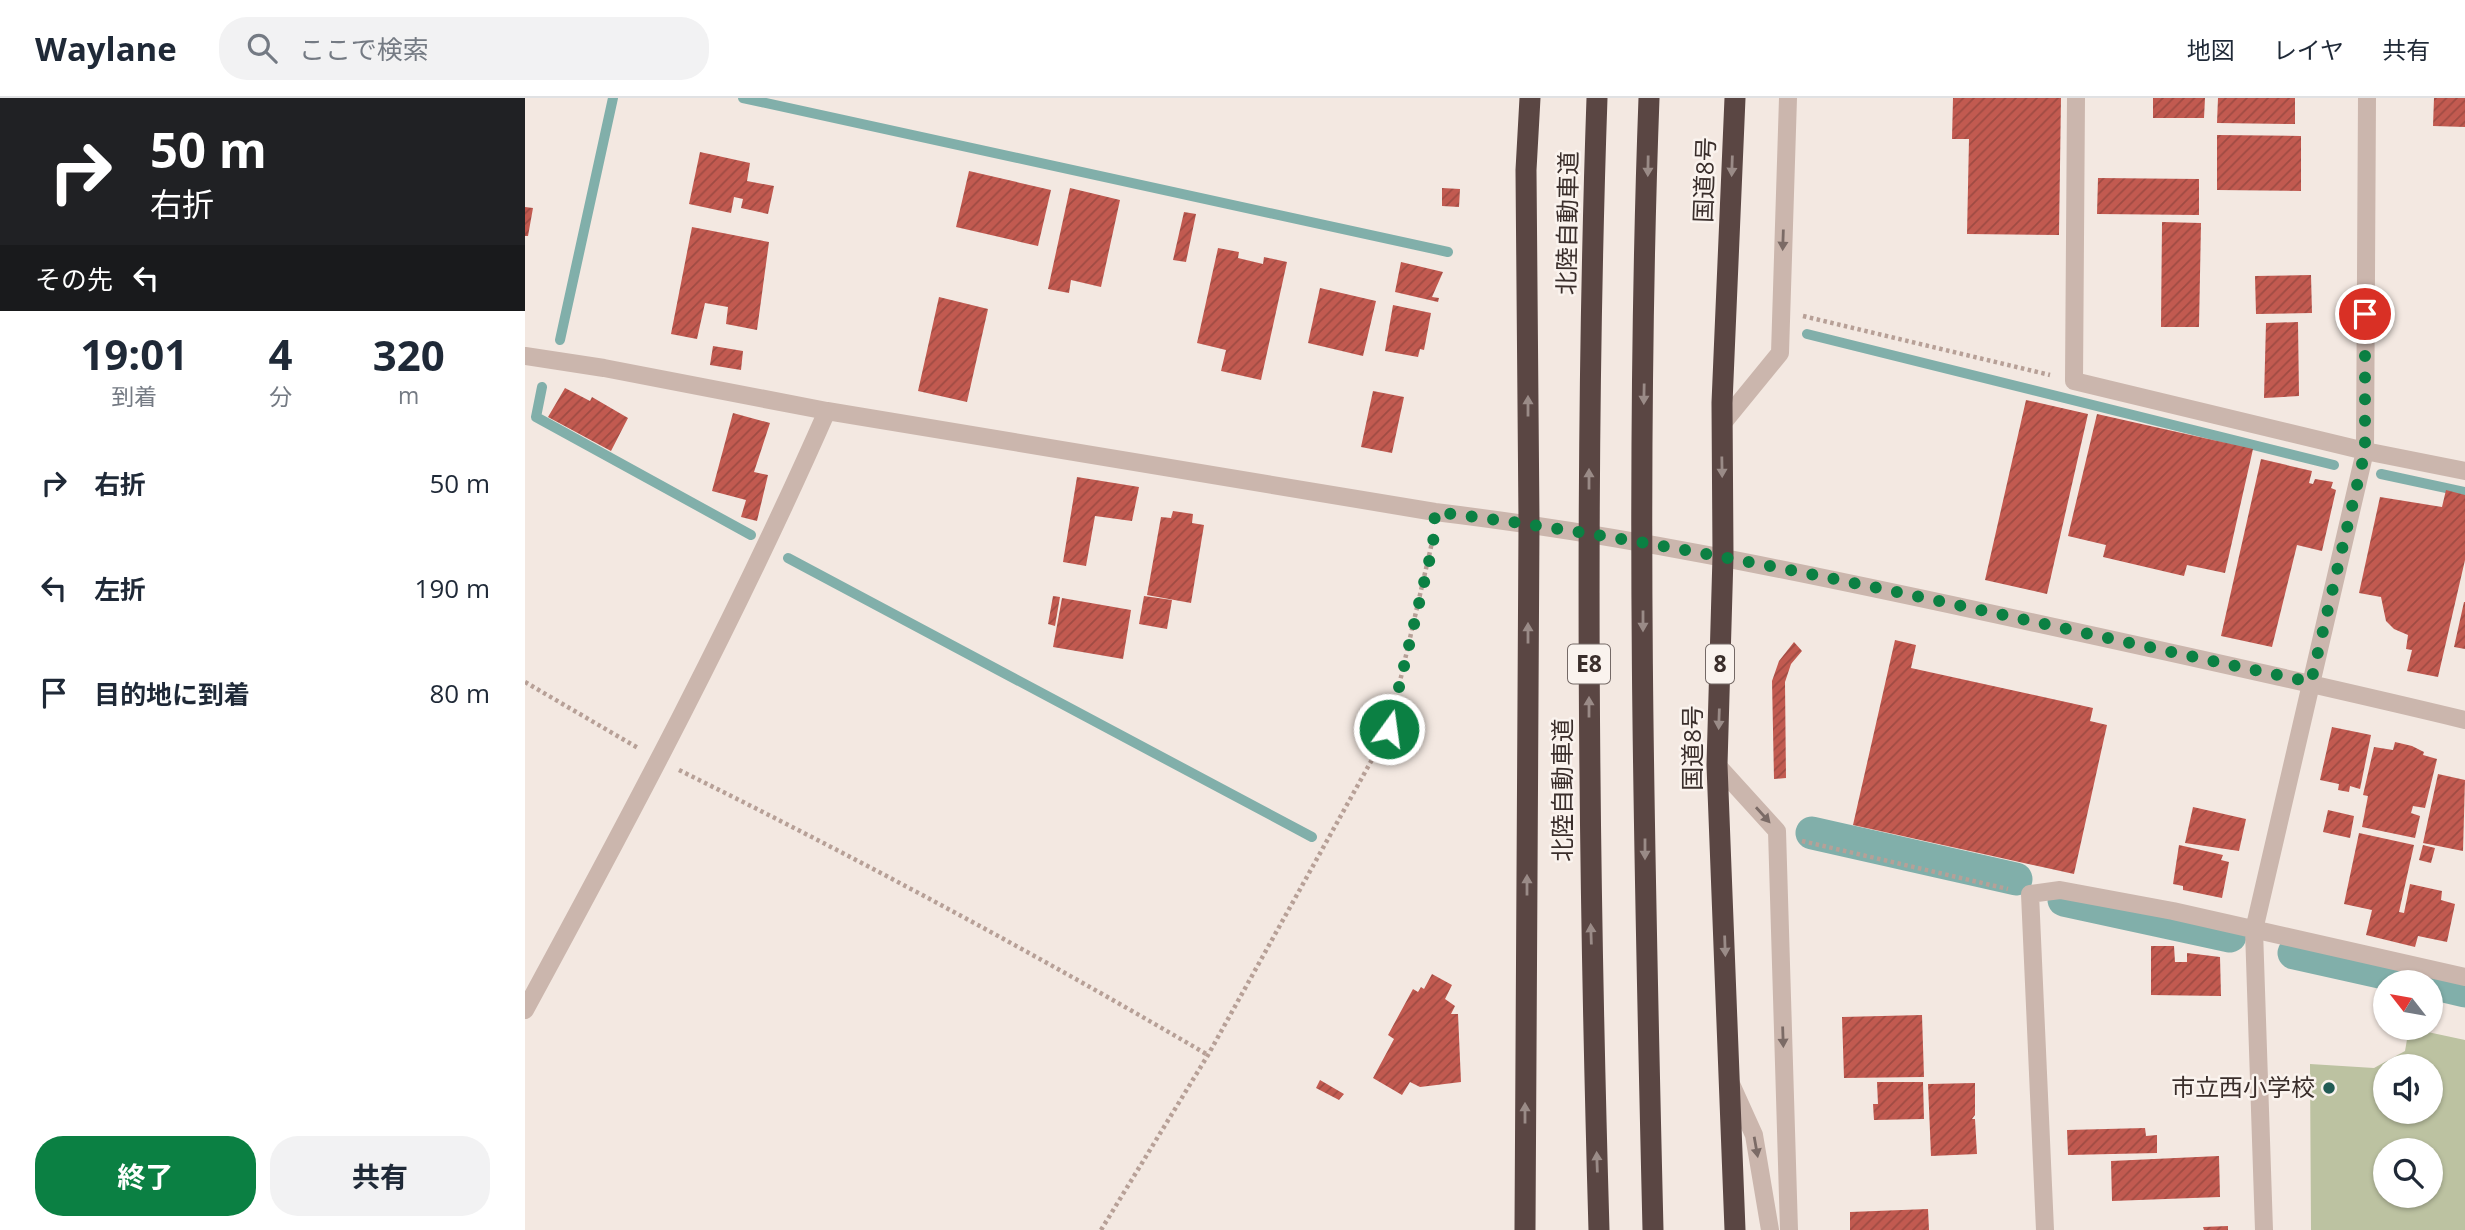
<!DOCTYPE html>
<html lang="ja">
<head>
<meta charset="utf-8">
<style>
  body { margin:0; font-family:"Open Sans","Noto Sans JP",sans-serif; background:#f2f2f3; color:#1f2937; height:100vh; display:flex; flex-direction:column; font-size:26px; white-space:nowrap }
  * { box-sizing:border-box; margin:0 }
  p { font-size:23px; color:#747a83 }
  .icon { flex:none; width:38px; height:38px; fill:none; stroke:currentColor; stroke-width:2; stroke-linecap:round; stroke-linejoin:round }
  .map { position:relative; flex:1; overflow:hidden }
  .details { display:flex; flex-direction:column; background:#fff; width:525px }
  .details>* { flex:none }
  .banner { background:#202124; color:#fff; overflow:hidden }
  .needle { width:46px; rotate:301deg }
  .controls { position:absolute; left:1848px; top:872px; display:grid; gap:14px }
  .controls a { display:grid; place-items:center; width:70px; height:70px; border-radius:50%; background:#fff; box-shadow:0 2px 5px #0004; font-size:35px }
  .pin { position:absolute; display:grid; place-items:center; width:60px; height:60px; color:#fff; margin:-30px; border:4px solid #fff; border-radius:50%; box-shadow:0 2px 7px #0007 }
  .me { position:absolute; width:77px; margin:-38px; rotate:14deg; stroke-linejoin:round; filter:drop-shadow(0 0 5px #0008) }
  .turn { display:flex; align-items:center; gap:24px; height:147px; padding:0 35px; font-size:32px }
  .turn .icon { width:91px; height:91px; stroke-width:2.5 }
  .turn b { display:block; font-size:49px; line-height:60px }
  .then { display:flex; align-items:center; height:66px; padding:0 35px; background:#0003; gap:14px; font-size:26px }
  .eta { display:flex; justify-content:space-evenly; align-items:center; height:119px; text-align:center }
  .eta b { font-size:42px; font-weight:700; line-height:49px }
  .button { display:flex; gap:14px; margin-top:auto; padding:14px 35px }
  .button a { flex:1; height:80px; border-radius:28px; background:#0b8043; color:#fff; font-size:28px; font-weight:700; line-height:80px; text-align:center }
  .button a+a { background:#f2f2f3; color:#1f2937 }
  ul { padding:0; list-style:none }
  li { display:flex; align-items:center; gap:21px; height:105px; padding:0 35px }
  li div { flex:1 }
  li b { display:block; font-size:26px }
  li em { font-style:normal }
  header { display:flex; align-items:center; gap:42px; box-sizing:border-box; height:98px; padding:0 35px; background:#fff; border-bottom:2px solid #e0e1e3 }
  header strong { font-size:33px }
  nav { display:flex; gap:38px; margin-inline-start:auto; font-size:24px }
  .search { width:490px; height:63px; background:#f2f2f3; display:flex; align-items:center; gap:18px; box-sizing:border-box; padding:0 24px; border-radius:28px; color:#747a83; font-size:26px }
  main { display:flex; flex:1; min-height:0 }
  .map>svg:first-child { display:block }
</style>
</head>
<body>
<header>
<strong>Waylane</strong>
<div class="search"><svg class="icon" aria-label="search" viewBox="0 0 24 24"><circle cx="10" cy="10" r="6"/><path d="M15 15l6 6"/></svg>ここで検索</div>
<nav><a>地図</a><a>レイヤ</a><a>共有</a></nav>
</header>
<main>
<section class="details">
<div class="banner">
<div class="turn"><svg class="icon" aria-label="right" viewBox="0 0 24 24"><path d="M7 20v-9h11M14 6l5 5-5 5"/></svg><div><b>50 m</b>右折</div></div>
<div class="then">その先<svg class="icon" aria-label="left" viewBox="0 0 24 24"><path d="M17 20v-9H6M10 6l-5 5 5 5"/></svg></div>
</div>
<div class="eta">
<div><b>19:01</b><p>到着</p></div>
<div><b>4</b><p>分</p></div>
<div><b>320</b><p>m</p></div>
</div>
<ul>
<li><svg class="icon" aria-label="right" viewBox="0 0 24 24"><path d="M7 20v-9h11M14 6l5 5-5 5"/></svg><div><b>右折</b></div><em>50 m</em></li>
<li><svg class="icon" aria-label="left" viewBox="0 0 24 24"><path d="M17 20v-9H6M10 6l-5 5 5 5"/></svg><div><b>左折</b></div><em>190 m</em></li>
<li><svg class="icon" aria-label="arrive" viewBox="0 0 24 24"><path d="M6 21V4h12l-3 4 3 4H6"/></svg><div><b>目的地に到着</b></div><em>80 m</em></li>
</ul>
<div class="button"><a>終了</a><a>共有</a></div>
</section>
<div class="map">
<svg width="1940" height="1132" viewBox="0 0 1940 1132">
  <defs>
    <pattern id="building-hatch" width="6" height="6" patternUnits="userSpaceOnUse" patternTransform="scale(1.75)"><rect width="6" height="6" fill="#c25a50"/><path d="M-1 1l2-2M0 6l6-6M5 7l2-2" fill="none" stroke="#9f4b43"/></pattern>
  </defs>
  <rect width="100%" height="100%" fill="#f3e8e1"/>
  <path fill="#bcc2a1" fill-rule="evenodd" d="M1884 930 1940 942V1132H1786L1785 966 1849 970 1880 953ZM1860 968H1906V1013H1860ZM1860 1052H1906V1097H1860Z"/>
  <g fill="none" stroke-linecap="round" stroke-linejoin="round">
    <path stroke="#81afaa" stroke-width="10" d="M218 0 923 154
      M1282 236 1809 367
      M35 242 88 0
      M17 289 11 319 226 437
      M1856 376 1940 394
      M263 460 787 739"/>
    <path stroke="#81afaa" stroke-width="33" d="M1287 735 1491 781
      M1539 802 1705 838
      M1769 855 1899 884
      M1906 885 1940 893"/>
  </g>
  <path fill="url(#building-hatch)" d="M1428 0H1536L1534 137 1442 136 1444 41H1427Z
    M1628 0H1680L1679 20H1628Z
    M1693 0H1770V26L1692 25Z
    M1909 0H1940V29L1908 28Z
    M1692 37 1776 38V93L1692 92Z
    M175 54 225 65 222 83 249 88 243 116 216 110 218 101 209 99 206 115 164 106Z
    M444 73 526 92 513 148 431 129Z
    M1573 80 1674 81V117L1572 116Z
    M545 90 595 102 576 189 546 182 544 195 523 191Z
    M917 90 935 91 934 109 917 108Z
    M0 109 8 110 3 138H0Z
    M659 114 671 116 661 164 648 162Z
    M1637 124 1676 125 1674 229H1636Z
    M167 129 244 144 232 232 201 226 203 209 180 205 172 241 146 236Z
    M693 150 714 154 713 160 738 166 739 159 762 164 736 282 696 273 701 252 672 245Z
    M876 164 918 174 907 199 914 200 913 204 870 194Z
    M1786 177 1787 215 1731 216 1730 178Z
    M795 190 851 203 838 258 783 245Z
    M414 199 463 211 442 304 393 293Z
    M868 207 906 215 899 252 895 251 893 259 860 253Z
    M1773 224 1774 298 1739 300 1741 225Z
    M188 248 218 253 216 272 185 267Z
    M40 290 65 303 67 299 103 320 86 353 23 319Z
    M848 293 879 299 867 355 836 349Z
    M1501 302 1563 316 1522 496 1460 482Z
    M208 315 245 325 229 374 243 377 232 423 216 419 221 402 187 393Z
    M1572 316 1728 351 1700 475 1662 467 1659 478 1578 459 1581 447 1543 438Z
    M1736 361 1787 373 1784 385 1788 386 1790 381 1808 384 1806 390 1811 392 1797 453 1772 447 1747 549 1696 538Z
    M552 379 614 389 607 423 570 418 561 468 538 464Z
    M1921 392 1940 397V462L1913 579 1882 573 1887 552 1881 551 1883 537 1869 531 1861 523 1856 499 1834 495 1855 399 1917 409Z
    M648 413 668 416 667 425 679 427 666 505 622 497 636 419 646 420Z
    M528 498 535 499 530 528 523 526Z
    M619 498 647 502 642 531 614 526Z
    M537 500 606 512 598 561 528 549Z
    M1939 504H1940V551L1929 549Z
    M1370 542 1391 547 1386 570 1568 610 1565 623 1582 627 1549 776 1328 727Z
    M1269 544 1277 553 1266 566 1260 584 1261 680 1249 681 1247 583 1254 563Z
    M1807 629 1846 637 1835 691 1825 688 1824 694 1813 692 1814 686 1795 682Z
    M1870 644 1887 648 1899 654 1898 657 1912 661 1900 710 1888 708 1886 715 1895 718 1890 740 1837 729 1843 698 1838 697 1849 649 1868 652Z
    M1913 676 1940 682 1938 753 1898 745Z
    M1668 709 1721 721 1714 753 1660 745Z
    M1803 712 1829 718 1825 740 1798 734Z
    M1834 735 1889 747 1874 814 1879 815 1885 786 1917 793 1916 802 1930 806 1922 844 1893 838 1890 849 1841 837 1847 812 1819 806Z
    M1654 747 1698 757 1696 762 1704 764 1697 800 1658 792V788L1648 786Z
    M1898 747 1910 750 1906 765 1894 762Z
    M1626 848H1649L1650 864H1662V855L1695 859 1696 898 1626 897Z
    M907 876 927 887 920 901 930 908 926 916H933L936 984 895 989 885 984 877 997 848 980 869 941 863 937 888 891 893 894 896 889 899 891Z
    M1397 917 1399 979 1319 980 1317 919Z
    M795 982 819 996 814 1002 791 990Z
    M1352 984H1398L1399 1021 1349 1022 1348 1006H1353Z
    M1450 985V1017L1447 1021H1450L1452 1056 1406 1058 1403 986Z
    M1620 1030 1621 1038 1632 1037V1055L1543 1057 1542 1032Z
    M1694 1058 1695 1099 1587 1103 1586 1063Z
    M1403 1111 1404 1132H1325V1114Z
    M1703 1128V1132H1679L1678 1129Z"/>
  <g fill="none" stroke-linecap="round" stroke-linejoin="round">
    <path stroke="#b7a097" stroke-width="4.5" stroke-dasharray="3.5 3.5" stroke-linecap="butt" d="M1278 218 1525 277
      M0 584 113 650
      M154 672C334 761 511 856 683 957
      M1277 743 1483 791
      M576 1132 683 957 864 631 909 436"/>
    <path stroke="#cbb6ad" stroke-width="18" d="M1551 0 1549 283 1840 353 1940 373
      M0 258 79 270 302 313
      M1197 326 1255 255 1263 0
      M1192 667 1252 733 1264 1132
      M0 912C107 715 212 518 302 313L910 414C1094 436 1274 474 1455 513 1617 548 1779 583 1940 622
      M1206 986 1229 1037 1245 1132
      M1520 1132 1505 796 1535 792 1648 813 1940 879
      M1739 1132 1729 832 1840 353 1842 0"/>
    <path stroke="#5a4643" stroke-width="21" d="M1210 0 1197 305 1198 458 1192 667 1210 1132
      M1000 1132 1004 425 1001 72 1005 0"/>
    <path stroke="#5a4643" stroke-width="21" d="M1072 0C1059 377 1063 755 1074 1132
      M1124 0C1110 377 1119 755 1128 1132"/>
  </g>
  <defs><path id="oneway-solid" d="M-6-.8H1V-3.2L6.5 0L1 3.2V.8H-6Z" transform="scale(1.75)"/></defs>
  <g fill="#9a8b87">
    <use href="#oneway-solid" transform="translate(1123 68) rotate(91)"/>
    <use href="#oneway-solid" transform="translate(1207 68) rotate(92)"/>
    <use href="#oneway-solid" transform="translate(1119 296) rotate(91)"/>
    <use href="#oneway-solid" transform="translate(1003 308) rotate(-90)"/>
    <use href="#oneway-solid" transform="translate(1197 369) rotate(89)"/>
    <use href="#oneway-solid" transform="translate(1064 381) rotate(-90)"/>
    <use href="#oneway-solid" transform="translate(1118 523) rotate(90)"/>
    <use href="#oneway-solid" transform="translate(1003 535) rotate(-90)"/>
    <use href="#oneway-solid" transform="translate(1064 609) rotate(-90)"/>
    <use href="#oneway-solid" transform="translate(1194 621) rotate(92)"/>
    <use href="#oneway-solid" transform="translate(1120 751) rotate(90)"/>
    <use href="#oneway-solid" transform="translate(1002 787) rotate(-90)"/>
    <use href="#oneway-solid" transform="translate(1066 836) rotate(-92)"/>
    <use href="#oneway-solid" transform="translate(1200 848) rotate(88)"/>
    <use href="#oneway-solid" transform="translate(1000 1015) rotate(-90)"/>
    <use href="#oneway-solid" transform="translate(1072 1064) rotate(-92)"/>
  </g>
  <g fill="#7b6b66">
    <use href="#oneway-solid" transform="translate(1258 142) rotate(92)"/>
    <use href="#oneway-solid" transform="translate(1238 717) rotate(48)"/>
    <use href="#oneway-solid" transform="translate(1258 939) rotate(88)"/>
    <use href="#oneway-solid" transform="translate(1231 1049) rotate(80)"/>
  </g>
  <g fill="none" stroke-linecap="round" stroke-linejoin="round">
    <path stroke="#0b8043" stroke-width="12" stroke-dasharray="0 21.6" d="M864 631 908 447 910 414C1205 449 1494 523 1786 584L1840 353V216"/>
  </g>
  <circle fill="#225b55" stroke="#faf3ee" stroke-width="2.5" cx="1804" cy="990" r="7"/>
  <g text-anchor="middle" stroke-width="5" stroke-linejoin="round" paint-order="stroke">
    <g fill="#faf3ee" stroke="#746966" stroke-width="2">
      <rect x="1043" y="546.5" width="42" height="39" rx="5"/>
      <rect x="1181" y="546.5" width="28" height="39" rx="5"/>
    </g>
    <g font-size="23" font-weight="bold" fill="#3a2e2b">
      <text x="1064" y="574">E8</text>
      <text x="1195" y="574">8</text>
    </g>
    <g font-size="24" fill="#3a2e2b" stroke="#faf3ee">
      <text transform="translate(1180 82) rotate(-88)" y="8">国道8号</text>
      <text transform="translate(1043 125) rotate(-89)" y="8">北陸自動車道</text>
      <text transform="translate(1168 650) rotate(-90)" y="8">国道8号</text>
      <text transform="translate(1038 692) rotate(-90)" y="8">北陸自動車道</text>
    </g>
    <g font-size="24" fill="#3a2e2b" stroke="#faf3ee" text-anchor="end">
      <text x="1790" y="998">市立西小学校</text>
    </g>
  </g>
</svg>
<div class="controls">
<a><svg class="needle" viewBox="-14 -14 28 28"><path d="M0-13l5 13h-10z" fill="#e53935"/><path d="M0 13l5-13h-10z" fill="#747a83"/></svg></a>
<a><svg class="icon" aria-label="sound" viewBox="0 0 24 24"><path d="M4 9h4l5-4v14l-5-4H4zM17 9q2 3 0 6"/></svg></a>
<a><svg class="icon" aria-label="search" viewBox="0 0 24 24"><circle cx="10" cy="10" r="6"/><path d="M15 15l6 6"/></svg></a>
</div>
<div class="pin" style="left:1840px;top:216px;background:#d93025"><svg class="icon" aria-label="arrive" viewBox="0 0 24 24"><path d="M6 21V4h12l-3 4 3 4H6"/></svg></div>
<svg class="me" style="left:864px;top:631px" viewBox="-20 -20 40 40"><circle r="17" fill="#0b8043" stroke="#fff" stroke-width="3"/><path d="M0-11L8 9 0 5-8 9z" fill="#fff"/></svg>
</div>
</main>
</body>
</html>
